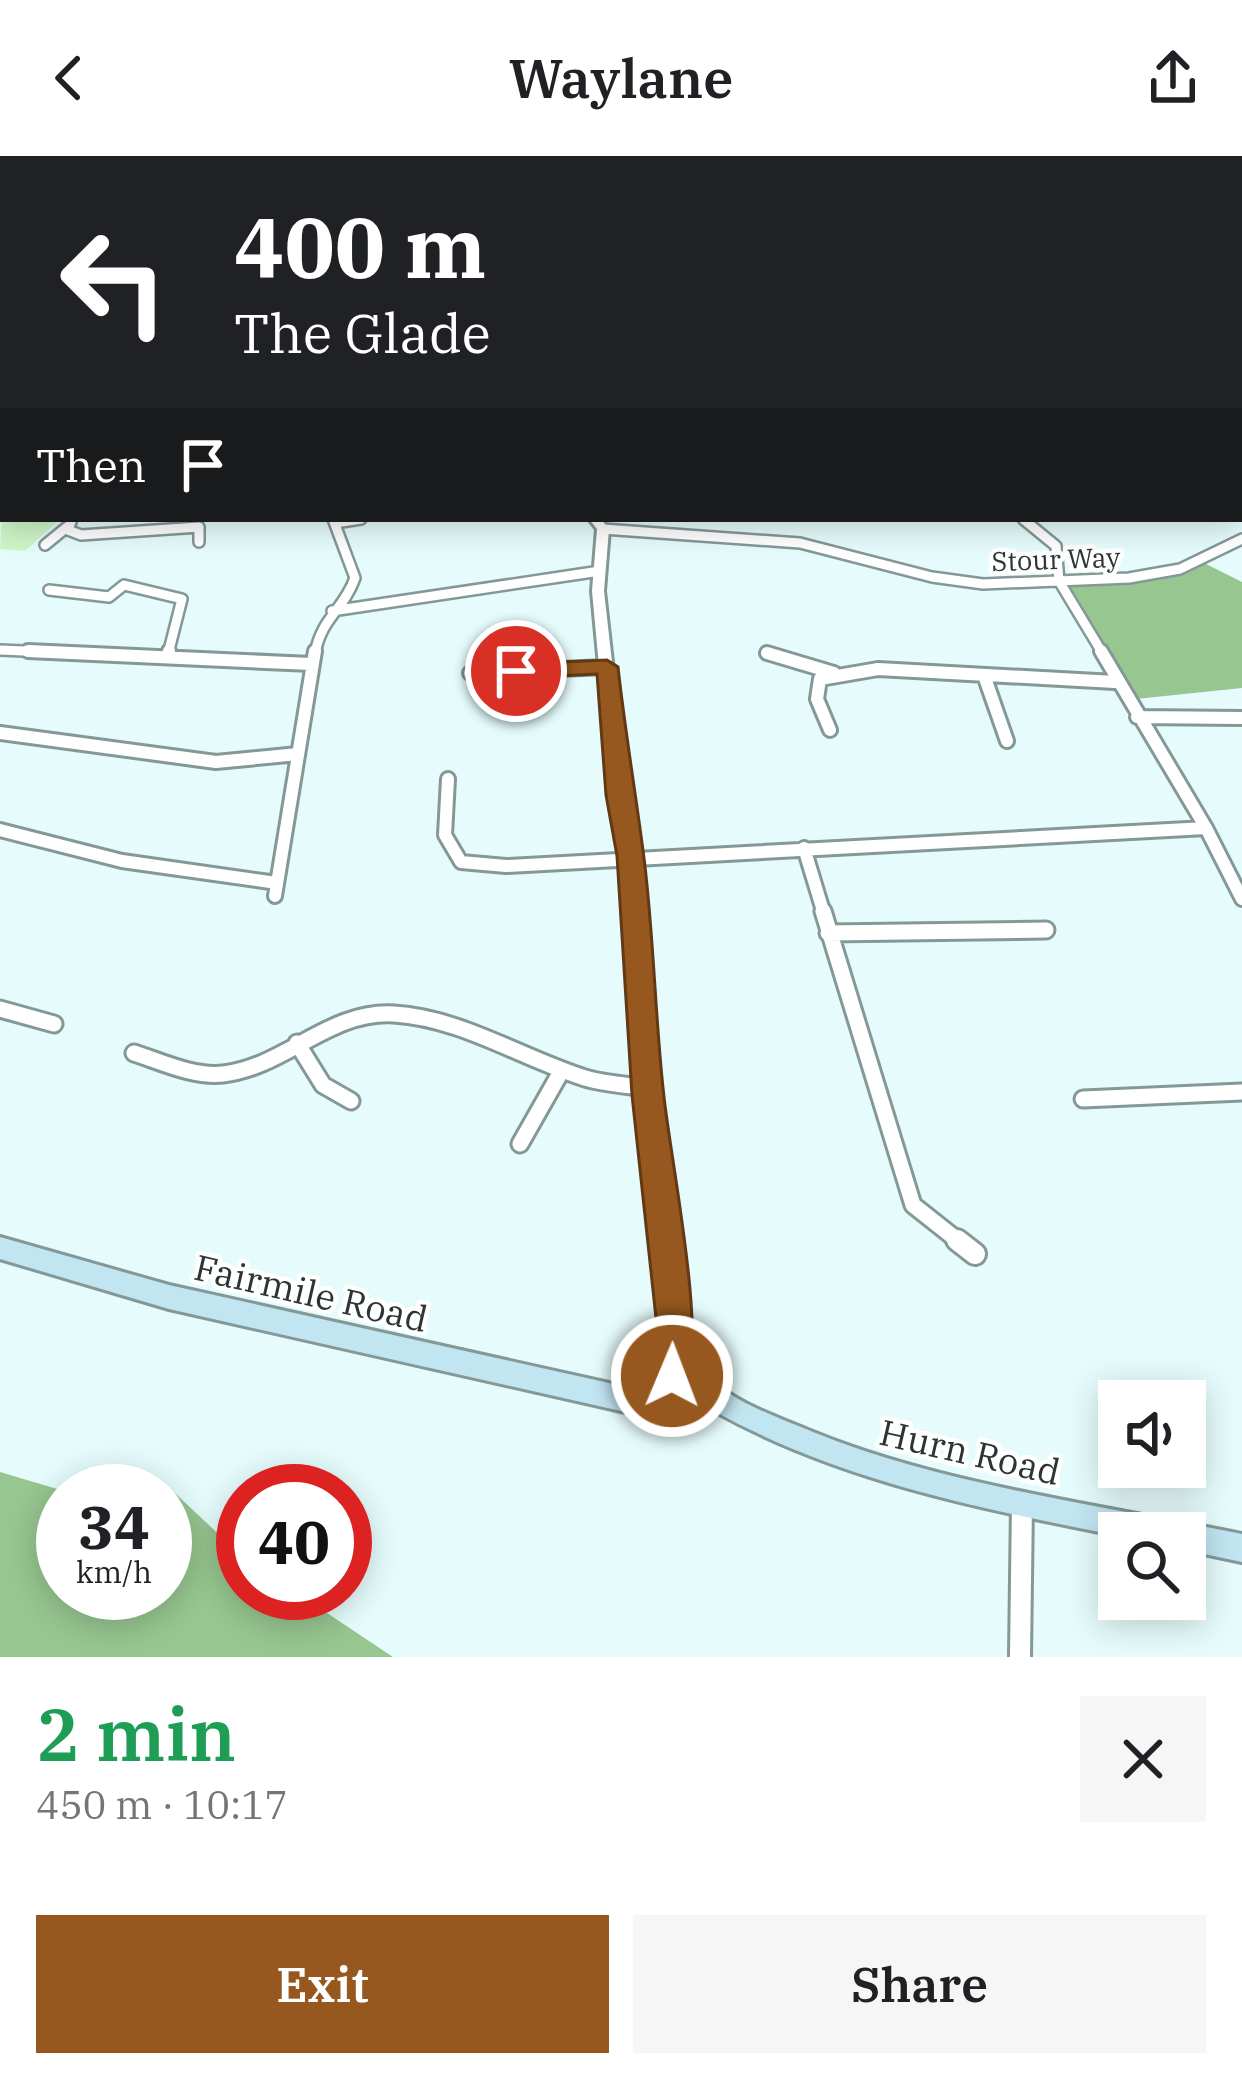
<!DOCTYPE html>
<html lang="en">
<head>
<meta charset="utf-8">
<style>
  body { margin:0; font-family:"IBM Plex Serif",serif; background:#f6f6f6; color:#202124; height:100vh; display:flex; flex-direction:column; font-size:45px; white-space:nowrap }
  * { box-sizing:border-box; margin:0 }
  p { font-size:39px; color:#757577 }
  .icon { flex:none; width:66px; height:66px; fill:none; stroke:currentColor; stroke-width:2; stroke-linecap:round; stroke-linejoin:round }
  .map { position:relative; height:1501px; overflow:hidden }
  .drawer { display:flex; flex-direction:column; background:#fff; flex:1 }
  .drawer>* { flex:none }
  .banner { position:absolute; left:0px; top:0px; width:1242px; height:366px; box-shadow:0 6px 30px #0003; background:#202124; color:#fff; overflow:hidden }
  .buttons { position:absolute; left:1098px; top:1224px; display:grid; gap:24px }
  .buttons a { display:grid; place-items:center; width:108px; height:108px; border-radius:0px; background:#fff; box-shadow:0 6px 30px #0003; font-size:60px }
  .speed { position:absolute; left:36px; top:1308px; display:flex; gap:24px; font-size:60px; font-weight:700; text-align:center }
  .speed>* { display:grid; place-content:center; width:156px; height:156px; border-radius:50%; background:#fff; box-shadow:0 6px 30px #0003; line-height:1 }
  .speed small { font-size:30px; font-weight:400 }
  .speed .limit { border:18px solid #d22; background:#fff; color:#111 }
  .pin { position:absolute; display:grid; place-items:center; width:102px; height:102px; color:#fff; margin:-51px; border:6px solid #fff; border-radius:50%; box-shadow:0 3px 12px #0007 }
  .me { position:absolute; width:132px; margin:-66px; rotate:1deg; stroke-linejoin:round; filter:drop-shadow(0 0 9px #0008) }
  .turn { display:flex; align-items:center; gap:42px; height:252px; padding:0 36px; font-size:54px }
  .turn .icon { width:156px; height:156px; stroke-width:2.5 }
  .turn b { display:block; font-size:84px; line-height:102px }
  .then { display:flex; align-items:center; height:114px; padding:0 36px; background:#0003; gap:24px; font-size:45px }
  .round { display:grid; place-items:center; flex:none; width:126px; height:126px; border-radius:0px; background:#f6f6f6 }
  .overview { display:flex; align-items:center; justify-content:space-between; height:204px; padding:0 36px }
  h1 { font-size:72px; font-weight:600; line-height:90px; color:#1e9e55 }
  .button { display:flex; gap:24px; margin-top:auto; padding:24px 36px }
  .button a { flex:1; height:138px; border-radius:0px; background:#96581e; color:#fff; font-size:48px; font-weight:600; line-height:138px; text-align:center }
  .button a+a { background:#f6f6f6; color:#202124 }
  header { display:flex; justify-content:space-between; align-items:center; height:156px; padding:0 36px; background:#fff; font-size:54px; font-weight:600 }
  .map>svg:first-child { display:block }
</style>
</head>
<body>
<header><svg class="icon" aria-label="back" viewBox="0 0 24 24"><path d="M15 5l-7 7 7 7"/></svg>Waylane<svg class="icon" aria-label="share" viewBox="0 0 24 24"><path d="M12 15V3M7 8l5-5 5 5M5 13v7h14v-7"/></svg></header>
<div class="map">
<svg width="1242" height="1501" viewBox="0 0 1242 1501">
  <rect width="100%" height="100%" fill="#e6fcfc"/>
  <path fill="#cdf6c7" d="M3 337V363H60L25 395 0 393Z"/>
  <path fill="#97c690" d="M1200 405 1242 426V532L1126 544 1059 425 1129 422Z
    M0 1316 64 1335 63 1437H165V1335H137L163 1326 243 1401V1437H297L393 1501H0Z"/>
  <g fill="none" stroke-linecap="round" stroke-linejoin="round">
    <g stroke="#849898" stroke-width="9">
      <path id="minor-far4" d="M1099 0 1107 3"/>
    </g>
    <g stroke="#849898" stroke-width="14">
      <path id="minor-far3" d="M72 363 68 374 81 379 199 371V386
        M1023 363 1056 390 1059 425 1103 498
        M335 367 361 363
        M603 373 800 387 932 421 983 428 1129 422 1180 413 1242 383
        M45 389 67 371
        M49 434 109 441 124 429 182 443 168 498
        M332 455 600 415
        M0 494 95 498
        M315 498C321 462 343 455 355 422L333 363"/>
    </g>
    <g stroke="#849898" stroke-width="18">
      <path id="minor-far2" d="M28 495 311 508
        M1101 495 1206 672 1242 743
        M767 497 834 517
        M168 500 169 495
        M470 517 607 511
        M985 522 1007 585
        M1137 561 1242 562
        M830 574 817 543 820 523 878 513 1115 526
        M0 577 216 606 298 598
        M448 623 445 679 461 706 506 710 1206 672
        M0 674 122 705 277 727
        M804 692 824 758
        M275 740 315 495"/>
    </g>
    <g stroke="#849898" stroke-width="21">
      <path id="minor-far1" d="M823 755 913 1049 961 1087
        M828 777 1046 774
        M0 853 54 868
        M297 887 323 929 351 945
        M134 897C162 906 193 921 223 918 285 911 329 854 394 858 461 862 521 902 585 922 605 928 627 929 648 932
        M1083 943 1242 936
        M520 988 562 914"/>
    </g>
    <g stroke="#849898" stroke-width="26">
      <path id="minor" d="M957 1084 975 1098
        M1020 1501 1022 1346"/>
    </g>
    <g stroke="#849898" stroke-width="6">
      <path id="tertiary" d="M288 0H385L382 2Z
        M589 363H601L609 373 604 435 627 639 638 700 658 939 685 1162 683 1219 680 1227 672 1230 664 1227 661 1219 663 1162 638 939 622 700 611 639 592 435 597 373Z"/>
    </g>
    <g stroke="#849898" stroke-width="6">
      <path id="secondary" d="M0 1081 169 1129 654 1237C659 1211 682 1192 707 1210 715 1216 715 1226 722 1232 742 1249 789 1266 813 1276 943 1329 1105 1350 1242 1378V1406L1185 1394V1377H1119V1380C979 1352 840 1325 714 1255L704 1264 683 1269 169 1153 0 1103ZM684 1228H690L695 1233V1239L690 1244H684L679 1239V1233Z"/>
    </g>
    <g stroke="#2e7f99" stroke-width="6">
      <path id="primary" d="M544 0H552V3H544Z
        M0 158H3V164H0Z"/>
    </g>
    <use href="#minor-far4" stroke="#fff" stroke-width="6"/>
    <use href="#minor-far3" stroke="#fff" stroke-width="9"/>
    <use href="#minor-far2" stroke="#fff" stroke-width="12"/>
    <use href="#minor-far1" stroke="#fff" stroke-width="15"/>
    <use href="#minor" stroke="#fff" stroke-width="20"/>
    <use href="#tertiary" fill="#fff" fill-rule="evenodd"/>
    <use href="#secondary" fill="#c1e5f1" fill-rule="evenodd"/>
    <use href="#primary" fill="#82cbe2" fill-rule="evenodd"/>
  </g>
  <path fill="#7bc1a7" d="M1147 0H1242V30L1239 29V3H1146Z"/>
  <path fill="#8fe0c2" stroke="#649d88" stroke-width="3" d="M1169 0H1242V11L1239 10V3H1184Z"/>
  <path fill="#96581e" stroke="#623914" stroke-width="3" d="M607 504 618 511C625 575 636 639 644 702 654 782 655 862 664 941 671 1006 707 1180 686 1233L672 1238 659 1233 653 1220 656 1162 632 939 617 700 606 639 597 518 516 522 505 515 516 508Z"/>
  <g text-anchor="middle" stroke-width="9" stroke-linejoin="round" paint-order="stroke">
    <g font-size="27" fill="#2c3434" stroke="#fff">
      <text transform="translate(1056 404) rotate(-2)" y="9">Stour Way</text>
    </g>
    <g font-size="36" fill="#2c3434" stroke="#fff">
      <text transform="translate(311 1137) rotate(13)" y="13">Fairmile Road</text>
      <text transform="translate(970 1296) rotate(13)" y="13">Hurn Road</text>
    </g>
  </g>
</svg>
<div class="buttons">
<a><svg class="icon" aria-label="sound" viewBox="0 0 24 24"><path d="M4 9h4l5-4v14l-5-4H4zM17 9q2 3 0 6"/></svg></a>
<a><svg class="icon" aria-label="search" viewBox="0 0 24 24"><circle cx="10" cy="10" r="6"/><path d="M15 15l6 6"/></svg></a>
</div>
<div class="speed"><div>34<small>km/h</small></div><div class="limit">40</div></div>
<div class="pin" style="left:516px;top:515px;background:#d93025"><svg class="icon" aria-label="arrive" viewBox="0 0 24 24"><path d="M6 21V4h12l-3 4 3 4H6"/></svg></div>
<svg class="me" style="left:672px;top:1220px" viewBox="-20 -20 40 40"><circle r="17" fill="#96581e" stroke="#fff" stroke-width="3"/><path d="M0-11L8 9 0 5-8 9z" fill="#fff"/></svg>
<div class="banner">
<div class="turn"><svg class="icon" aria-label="left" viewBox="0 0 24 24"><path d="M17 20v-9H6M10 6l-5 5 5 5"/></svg><div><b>400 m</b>The Glade</div></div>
<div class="then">Then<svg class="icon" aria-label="arrive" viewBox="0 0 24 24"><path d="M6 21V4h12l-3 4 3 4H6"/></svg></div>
</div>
</div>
<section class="drawer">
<div class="overview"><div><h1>2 min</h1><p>450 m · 10:17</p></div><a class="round"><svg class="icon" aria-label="close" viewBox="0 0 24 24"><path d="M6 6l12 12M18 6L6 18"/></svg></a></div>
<div class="button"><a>Exit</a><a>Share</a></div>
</section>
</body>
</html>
